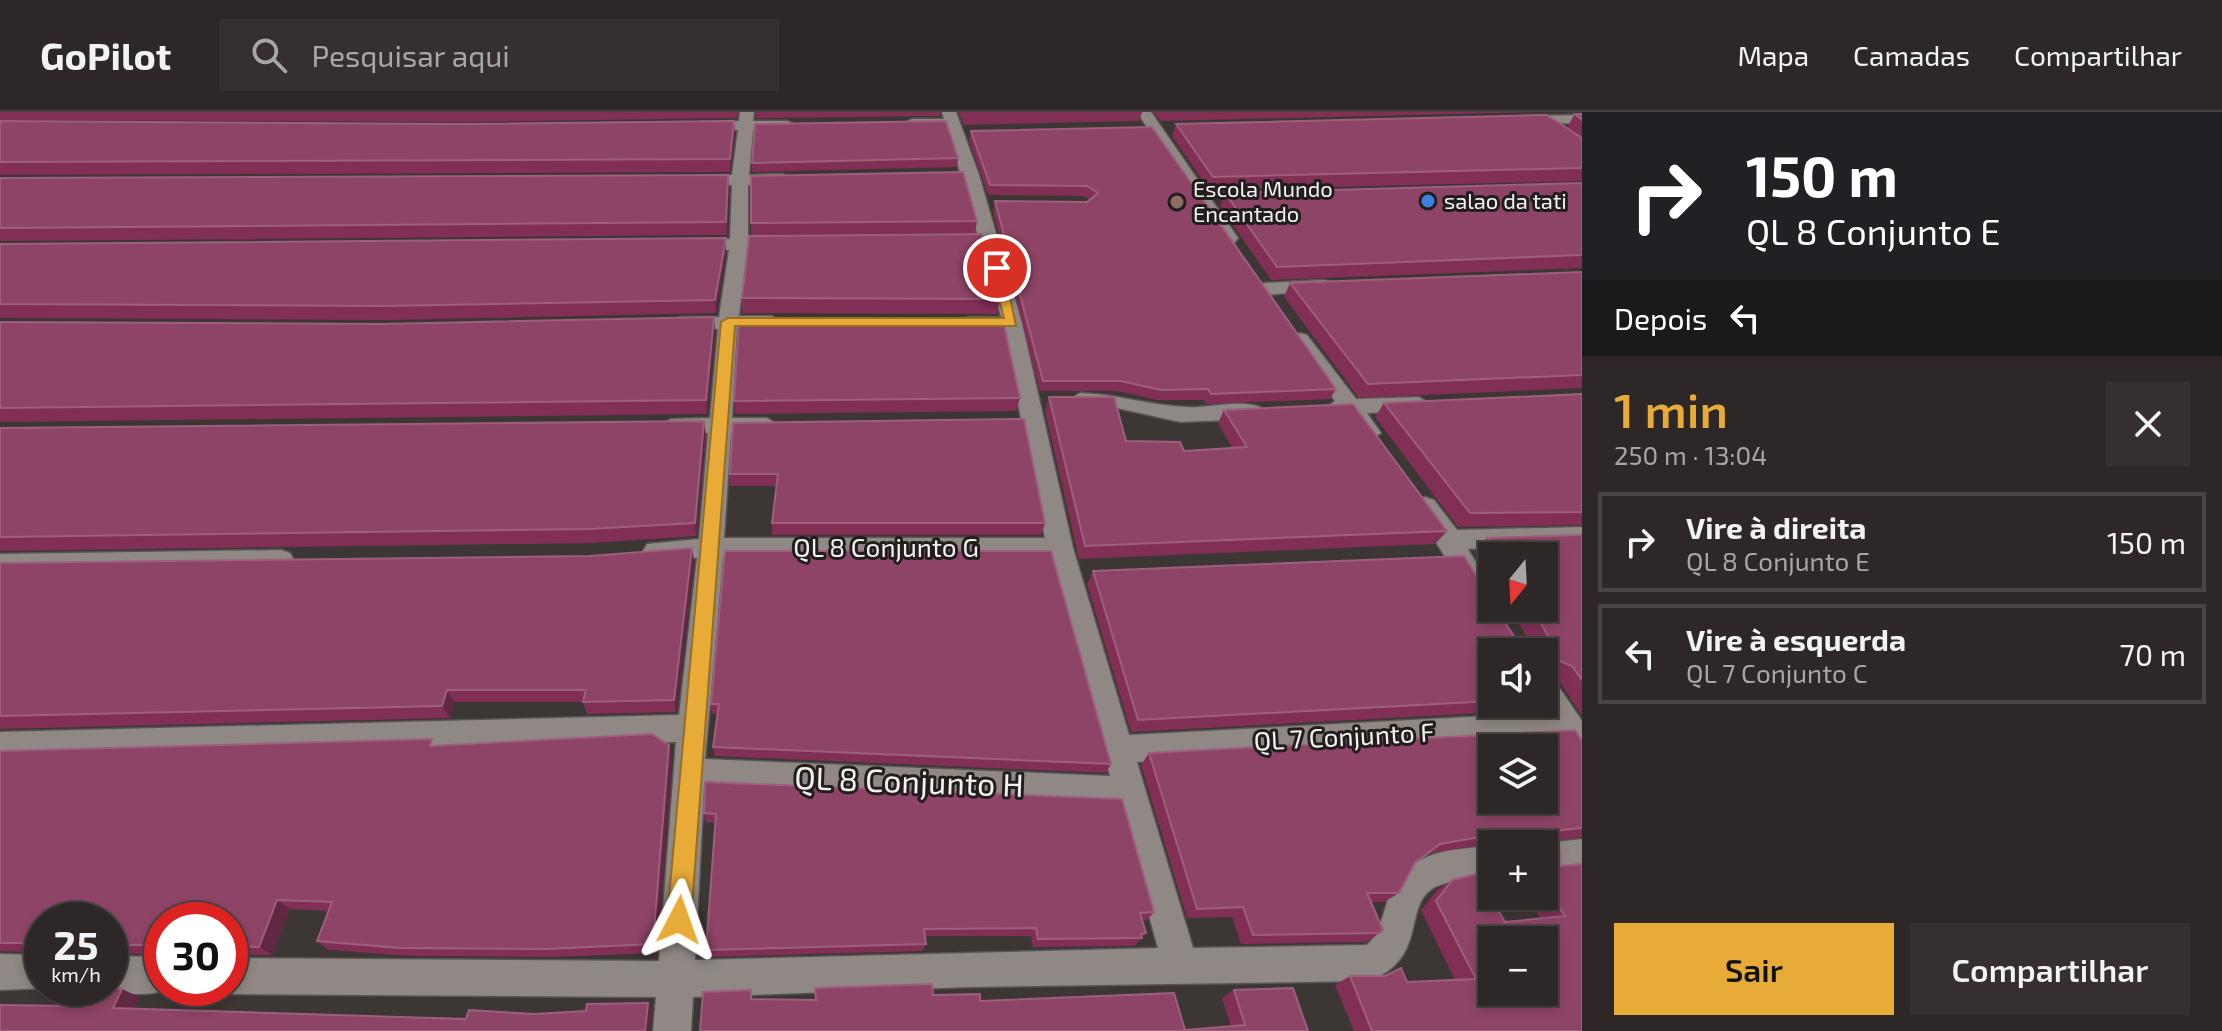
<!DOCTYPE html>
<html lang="pt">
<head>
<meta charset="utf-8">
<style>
  body { margin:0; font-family:"Exo 2",sans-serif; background:#35302f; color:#f1f3f6; height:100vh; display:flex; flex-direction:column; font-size:30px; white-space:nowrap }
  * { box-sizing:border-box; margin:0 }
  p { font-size:26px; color:#a7a6a7 }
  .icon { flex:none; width:44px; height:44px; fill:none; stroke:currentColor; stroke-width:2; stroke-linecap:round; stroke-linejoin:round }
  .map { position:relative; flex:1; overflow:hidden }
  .sheet { display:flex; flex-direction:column; background:#2d2827; width:640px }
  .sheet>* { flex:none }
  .banner { background:#202124; color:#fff; overflow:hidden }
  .needle { width:52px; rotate:198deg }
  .controls { position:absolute; left:1478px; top:430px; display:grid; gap:16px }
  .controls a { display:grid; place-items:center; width:80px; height:80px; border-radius:0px; background:#2d2827; box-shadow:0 4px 12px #0003,0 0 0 2px #484444; font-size:40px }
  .speed { position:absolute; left:24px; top:790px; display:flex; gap:16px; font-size:40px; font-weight:700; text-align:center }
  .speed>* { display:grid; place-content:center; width:104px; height:104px; border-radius:50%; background:#2d2827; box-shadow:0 4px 12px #0003,0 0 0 2px #484444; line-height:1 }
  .speed small { font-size:20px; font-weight:400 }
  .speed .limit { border:12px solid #d22; background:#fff; color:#111 }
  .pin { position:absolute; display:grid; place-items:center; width:68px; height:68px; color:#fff; margin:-34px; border:4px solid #fff; border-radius:50%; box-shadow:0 2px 8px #0007 }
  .me { position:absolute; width:88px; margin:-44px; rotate:4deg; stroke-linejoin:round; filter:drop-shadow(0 0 6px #0008) }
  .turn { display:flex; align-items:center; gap:28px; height:168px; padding:0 32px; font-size:36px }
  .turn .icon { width:104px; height:104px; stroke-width:2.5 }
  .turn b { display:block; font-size:56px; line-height:68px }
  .then { display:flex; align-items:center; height:76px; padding:0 32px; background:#0003; gap:16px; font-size:30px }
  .round { display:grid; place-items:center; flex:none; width:84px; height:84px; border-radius:0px; background:#35302f }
  .overview { display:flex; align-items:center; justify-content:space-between; height:136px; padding:0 32px }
  h1 { font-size:48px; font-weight:600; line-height:60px; color:#e8ab37 }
  .primary-button { display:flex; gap:16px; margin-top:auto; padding:16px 32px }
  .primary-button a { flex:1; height:92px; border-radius:0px; background:#e8ab37; color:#111; font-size:32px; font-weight:600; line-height:92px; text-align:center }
  .primary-button a+a { background:#35302f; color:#f1f3f6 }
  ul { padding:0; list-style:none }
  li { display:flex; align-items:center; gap:24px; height:100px; margin:0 16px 12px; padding:0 16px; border:4px solid #484444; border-radius:0px }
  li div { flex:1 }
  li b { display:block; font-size:30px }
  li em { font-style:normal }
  header { display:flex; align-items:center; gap:48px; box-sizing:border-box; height:112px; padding:0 40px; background:#2d2827; border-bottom:2px solid #484444 }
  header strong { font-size:38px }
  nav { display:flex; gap:44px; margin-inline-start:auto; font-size:28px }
  .search { width:560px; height:72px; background:#35302f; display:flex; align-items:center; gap:20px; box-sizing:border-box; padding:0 28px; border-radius:0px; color:#a7a6a7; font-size:30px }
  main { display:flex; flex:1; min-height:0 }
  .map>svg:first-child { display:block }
</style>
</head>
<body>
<header>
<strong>GoPilot</strong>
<div class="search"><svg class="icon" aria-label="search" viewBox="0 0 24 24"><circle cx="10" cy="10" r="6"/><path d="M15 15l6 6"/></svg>Pesquisar aqui</div>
<nav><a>Mapa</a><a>Camadas</a><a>Compartilhar</a></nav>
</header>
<main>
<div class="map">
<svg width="1582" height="919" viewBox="0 0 1582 919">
  <rect width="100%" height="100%" fill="#3c3634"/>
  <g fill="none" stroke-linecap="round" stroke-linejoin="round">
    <g stroke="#595552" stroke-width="3">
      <path id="street" d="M740 0H754L753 9H788L795 13 788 17 753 18 749 63 783 62 791 67 783 72 748 73V127H782L791 132 782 137 747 138 739 204H772L782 210 772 216H737L732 306H767L778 313 767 320 731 321 724 426H1045L1003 217H968L958 211 968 205H1001L947 15H912L905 11 912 7H944L942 0H956L979 63 1022 211 1073 436 1129 623 1544 601 1538 592H1544V565L1554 568 1582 609V648L1571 644 1560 627 1137 650 1193 836 1367 833C1379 822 1381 809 1386 794 1403 740 1441 738 1492 734V766C1475 768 1451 767 1435 775 1401 794 1430 844 1370 869L970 875 693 885 691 919H653L656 885 230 882 217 876H230V846L659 849 676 630 0 648V620L679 603 697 446H647L643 439 647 432 699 427 708 321H671L660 314 671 307 710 306 718 217H680L670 211 680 205H719L729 138H693L684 133 693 128 730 127 732 73 694 74 686 69 694 64 732 63 738 18H700L693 14 700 10 739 9ZM723 446H1050L1110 664 705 647ZM704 676 1118 693 1158 836 695 848Z
        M1137 0H1151L1238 126 1235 130H1223Z
        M1582 3V11L1520 12 1513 8 1520 4Z
        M1324 168 1331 170V178L1264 183 1255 177 1264 171Z
        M1300 221 1307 223 1356 287 1419 285 1430 292 1419 299 1367 301 1381 321 1370 328 1362 326 1344 302 1330 300 1327 295 1335 289 1290 227Z
        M1080 281C1121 282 1161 297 1199 295 1216 294 1256 286 1266 300L1255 307 1180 310 1117 296 1072 293 1069 288Z
        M1425 385 1434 388 1457 418 1582 415V433L1468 437 1488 471 1484 478 1475 481 1466 478 1413 394 1416 388Z
        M281 438 290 441 294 448 290 455 281 458 0 462V442Z
        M1582 727V759L1544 762V732H1538Z
        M0 842 42 843V876H49L0 878Z
        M110 844 162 845V876H174C154 884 120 884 100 876H110Z"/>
    </g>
    <use href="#street" fill="#8f8884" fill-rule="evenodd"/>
  </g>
  <path fill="#822f56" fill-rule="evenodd" d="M0 0H739L736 6 463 10 0 8Z
    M756 0H941L940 4 756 6Z
    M958 0H1142L1139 9 964 13Z
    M1153 0H1535L1161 9Z
    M1575 2H1582V26L1567 15Z
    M0 9 460 12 734 9 735 21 730 60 0 63Z
    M1176 12 1582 26V69L1209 78 1172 24Z
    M1152 15 1336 277 1330 287 1206 292 1203 288H1157L1117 279H1040L993 99 995 89 1087 90 1090 88 1084 84 988 83 969 28 971 19Z
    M958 46 957 55 752 60V51Z
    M751 64 977 109 975 121 751 123Z
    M0 66 729 76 727 123 0 129Z
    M1582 71V156L1271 168 1220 94 1225 81Z
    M726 126V139L716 201 388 208 0 206V132Z
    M1582 160V276L1359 286 1284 185 1290 171Z
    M742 186 1000 187 997 202 742 201Z
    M0 210 715 219 707 302 0 310Z
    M1582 282V413L1458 415 1375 305 1384 291Z
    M1049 285 1126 329 1184 339 1232 336 1218 311 1224 298 1447 419 1435 432 1079 447 1045 299Z
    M1020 286 1016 299 735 302 734 289Z
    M733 311 1045 411 1041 423H772V411L777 374H730V362Z
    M0 316 706 323 696 424 593 431 0 439Z
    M1582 423V604L1557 566V577L1551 581 1554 586 1539 598 1131 620 1087 472 1093 459 1517 529H1529L1510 496H1544V444H1492V467L1474 440 1487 426ZM1492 540H1544V592H1492Z
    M725 439 1111 652 1106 661 714 644 713 635 717 602H712L711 592Z
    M694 449 676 600 587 602 583 590H454L450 606 0 617V451Z
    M1582 629V725L1559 728 1560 754 1582 919H1354L1335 873 1350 864 1407 870 1455 868 1421 798 1437 778 1452 768 1505 810 1541 807 1526 784H1544V732L1492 731 1426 742 1415 751 1399 781 1384 790H1371L1380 821 1366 830 1241 832 1232 805 1187 806 1141 653 1149 641Z
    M669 633 672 645 657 841 553 845 410 844 329 838 317 829 329 799 290 797 272 843H230V808H162V851L149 844 148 842H110V808H42V850L26 843 25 840 0 839V639L436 634Z
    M705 670 1154 800 1147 808H1142L1146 821 1135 834 1033 835 1031 824H925L926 832 923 839 708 845 706 838 716 711 705 710 704 701Z
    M815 876 933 883 1185 918 1231 914 1222 886 1234 878 1308 919H700L752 887 815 888Z"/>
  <path fill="#612941" d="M734 9 735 21 730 60V47Z
    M728 63 729 76 727 123 726 110Z
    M726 126V139L716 201 715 188Z
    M714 205 715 219 707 302 706 288Z
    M704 309 706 323 696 424 695 411Z
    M692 436 694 449 676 600 674 588Z
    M447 578 454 590 450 606 442 594Z
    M669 633 672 645 657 841 653 832Z
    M277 788 290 797 272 843 259 835Z
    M122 877 139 885 131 903 113 896Z
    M648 891 652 899 649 919H645Z"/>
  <path fill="#8e4466" stroke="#9e5f7c" stroke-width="2" fill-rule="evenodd" d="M1575 2H1582V8Z
    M1547 3 1582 26V56L1213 65 1176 12Z
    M0 9 460 12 734 9 730 47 0 50Z
    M946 9 958 46 752 51 755 12Z
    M1152 15 1336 277 1211 282 1208 277 1161 278 1121 269H1043L995 89 1087 90 1098 81 1087 74 990 73 971 19Z
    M963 60 977 109 751 111V64Z
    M728 63 726 110 0 116V66Z
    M1582 71V143L1277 155 1225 81Z
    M982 122 1000 187 742 186 749 124Z
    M726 126 715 188 382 194 0 192V132Z
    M1582 160V263L1368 272 1290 171Z
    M714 205 706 288 0 296V210L382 212Z
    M739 207 1003 208 1020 286 734 289Z
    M1582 282V400L1470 401 1384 291Z
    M1049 285H1114L1126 329 1180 330 1184 339 1247 335 1224 298 1353 292 1447 419 1085 434Z
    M1024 307 1045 411H772L778 362H730L733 311Z
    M704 309 695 411 589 417 0 425V316Z
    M1582 423V568L1572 554 1560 549 1556 552 1557 577 1551 579 1554 586H1544V540H1492V589L1138 608 1093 459 1464 444 1492 489V496H1496L1517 529H1551L1532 496H1544V444H1498L1487 426Z
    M692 436 674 588 583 590 586 578H447L442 594 0 604V451L590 444Z
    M725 439H1051L1111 652 713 635 719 592H711Z
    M1575 618 1582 629V716L1553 719V724H1559L1560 754 1582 752V919H1372L1350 864H1385L1401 856 1407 870 1476 867 1436 789 1452 768 1477 762 1505 810 1565 804 1544 774V732H1516L1508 720 1440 732 1415 751 1399 781H1367L1383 818 1380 821 1253 823 1243 795 1197 797 1149 641ZM1492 636H1544V688H1492ZM1492 828H1544V880H1492Z
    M652 622 669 633 653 832 547 837 400 836 317 829 332 790 277 788 259 835 230 834V808H162V845L149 844 146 833H110V808H42V843H26L23 831H0V639L432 627 430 634Z
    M705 670 1122 687 1154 800 1140 801 1146 821 1141 822 1142 826 1038 827 1036 816 924 817 926 832 706 838 716 702 704 701Z
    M932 872 933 883 980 882V889L1174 881 1185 918 1245 913 1234 878 1293 876 1308 919H700L703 880 751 878V887L816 888 815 876Z
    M70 876H110L122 877 113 896 466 907 469 898 534 902 586 899 587 892 648 891 645 919H0V893L69 894Z"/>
  <path fill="#e8ab37" stroke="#976f24" stroke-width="2" d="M997 152 1004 156 1016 214H735L691 808 688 817 679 820 670 817 667 808 721 210 728 206H1004L991 156Z"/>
  <circle fill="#3f7fe0" stroke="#211e1d" stroke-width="3" cx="1428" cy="89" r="8"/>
  <circle fill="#8d6e63" stroke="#211e1d" stroke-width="3" cx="1177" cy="90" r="8"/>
  <g text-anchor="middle" stroke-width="6" stroke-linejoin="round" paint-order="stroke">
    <g font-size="22" fill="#f4f0ef" stroke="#211e1d" text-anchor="start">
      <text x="1193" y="85">Escola Mundo<tspan x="1193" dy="25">Encantado</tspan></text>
      <text x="1444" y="97">salao da tati</text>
    </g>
    <g font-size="26" fill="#f4f0ef" stroke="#211e1d">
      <text x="886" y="445">QL 8 Conjunto G</text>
      <text transform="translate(1344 625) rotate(-3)" y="9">QL 7 Conjunto F</text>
    </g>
    <g font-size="32" fill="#f4f0ef" stroke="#211e1d">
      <text transform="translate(909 670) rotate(2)" y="11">QL 8 Conjunto H</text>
    </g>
  </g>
</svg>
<div class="controls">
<a><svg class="needle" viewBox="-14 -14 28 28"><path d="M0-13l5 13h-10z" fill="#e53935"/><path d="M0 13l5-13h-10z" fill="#a7a6a7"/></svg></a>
<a><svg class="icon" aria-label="sound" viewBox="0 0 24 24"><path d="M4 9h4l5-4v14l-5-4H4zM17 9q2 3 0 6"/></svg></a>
<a><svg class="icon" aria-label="layers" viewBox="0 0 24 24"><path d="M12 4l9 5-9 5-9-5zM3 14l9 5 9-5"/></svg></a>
<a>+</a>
<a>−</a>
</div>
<div class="speed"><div>25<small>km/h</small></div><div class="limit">30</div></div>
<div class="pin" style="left:997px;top:156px;background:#d93025"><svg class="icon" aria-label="arrive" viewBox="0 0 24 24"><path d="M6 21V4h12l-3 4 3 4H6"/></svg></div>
<svg class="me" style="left:679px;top:808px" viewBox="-20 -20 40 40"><path d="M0-17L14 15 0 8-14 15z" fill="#e8ab37" stroke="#fff" stroke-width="4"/></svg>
</div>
<section class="sheet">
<div class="banner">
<div class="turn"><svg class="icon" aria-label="right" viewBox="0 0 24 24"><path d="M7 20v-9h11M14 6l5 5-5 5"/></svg><div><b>150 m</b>QL 8 Conjunto E</div></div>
<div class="then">Depois<svg class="icon" aria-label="left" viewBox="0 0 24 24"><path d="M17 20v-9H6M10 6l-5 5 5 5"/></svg></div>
</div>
<div class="overview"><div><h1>1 min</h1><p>250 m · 13:04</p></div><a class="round"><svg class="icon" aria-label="close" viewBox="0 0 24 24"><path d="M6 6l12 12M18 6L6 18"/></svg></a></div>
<ul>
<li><svg class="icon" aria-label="right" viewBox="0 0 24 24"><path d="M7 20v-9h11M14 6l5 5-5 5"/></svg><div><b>Vire à direita</b><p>QL 8 Conjunto E</p></div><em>150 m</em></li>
<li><svg class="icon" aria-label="left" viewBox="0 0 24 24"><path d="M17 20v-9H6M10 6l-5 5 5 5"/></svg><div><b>Vire à esquerda</b><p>QL 7 Conjunto C</p></div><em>70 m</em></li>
</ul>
<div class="primary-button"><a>Sair</a><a>Compartilhar</a></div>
</section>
</main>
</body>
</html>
